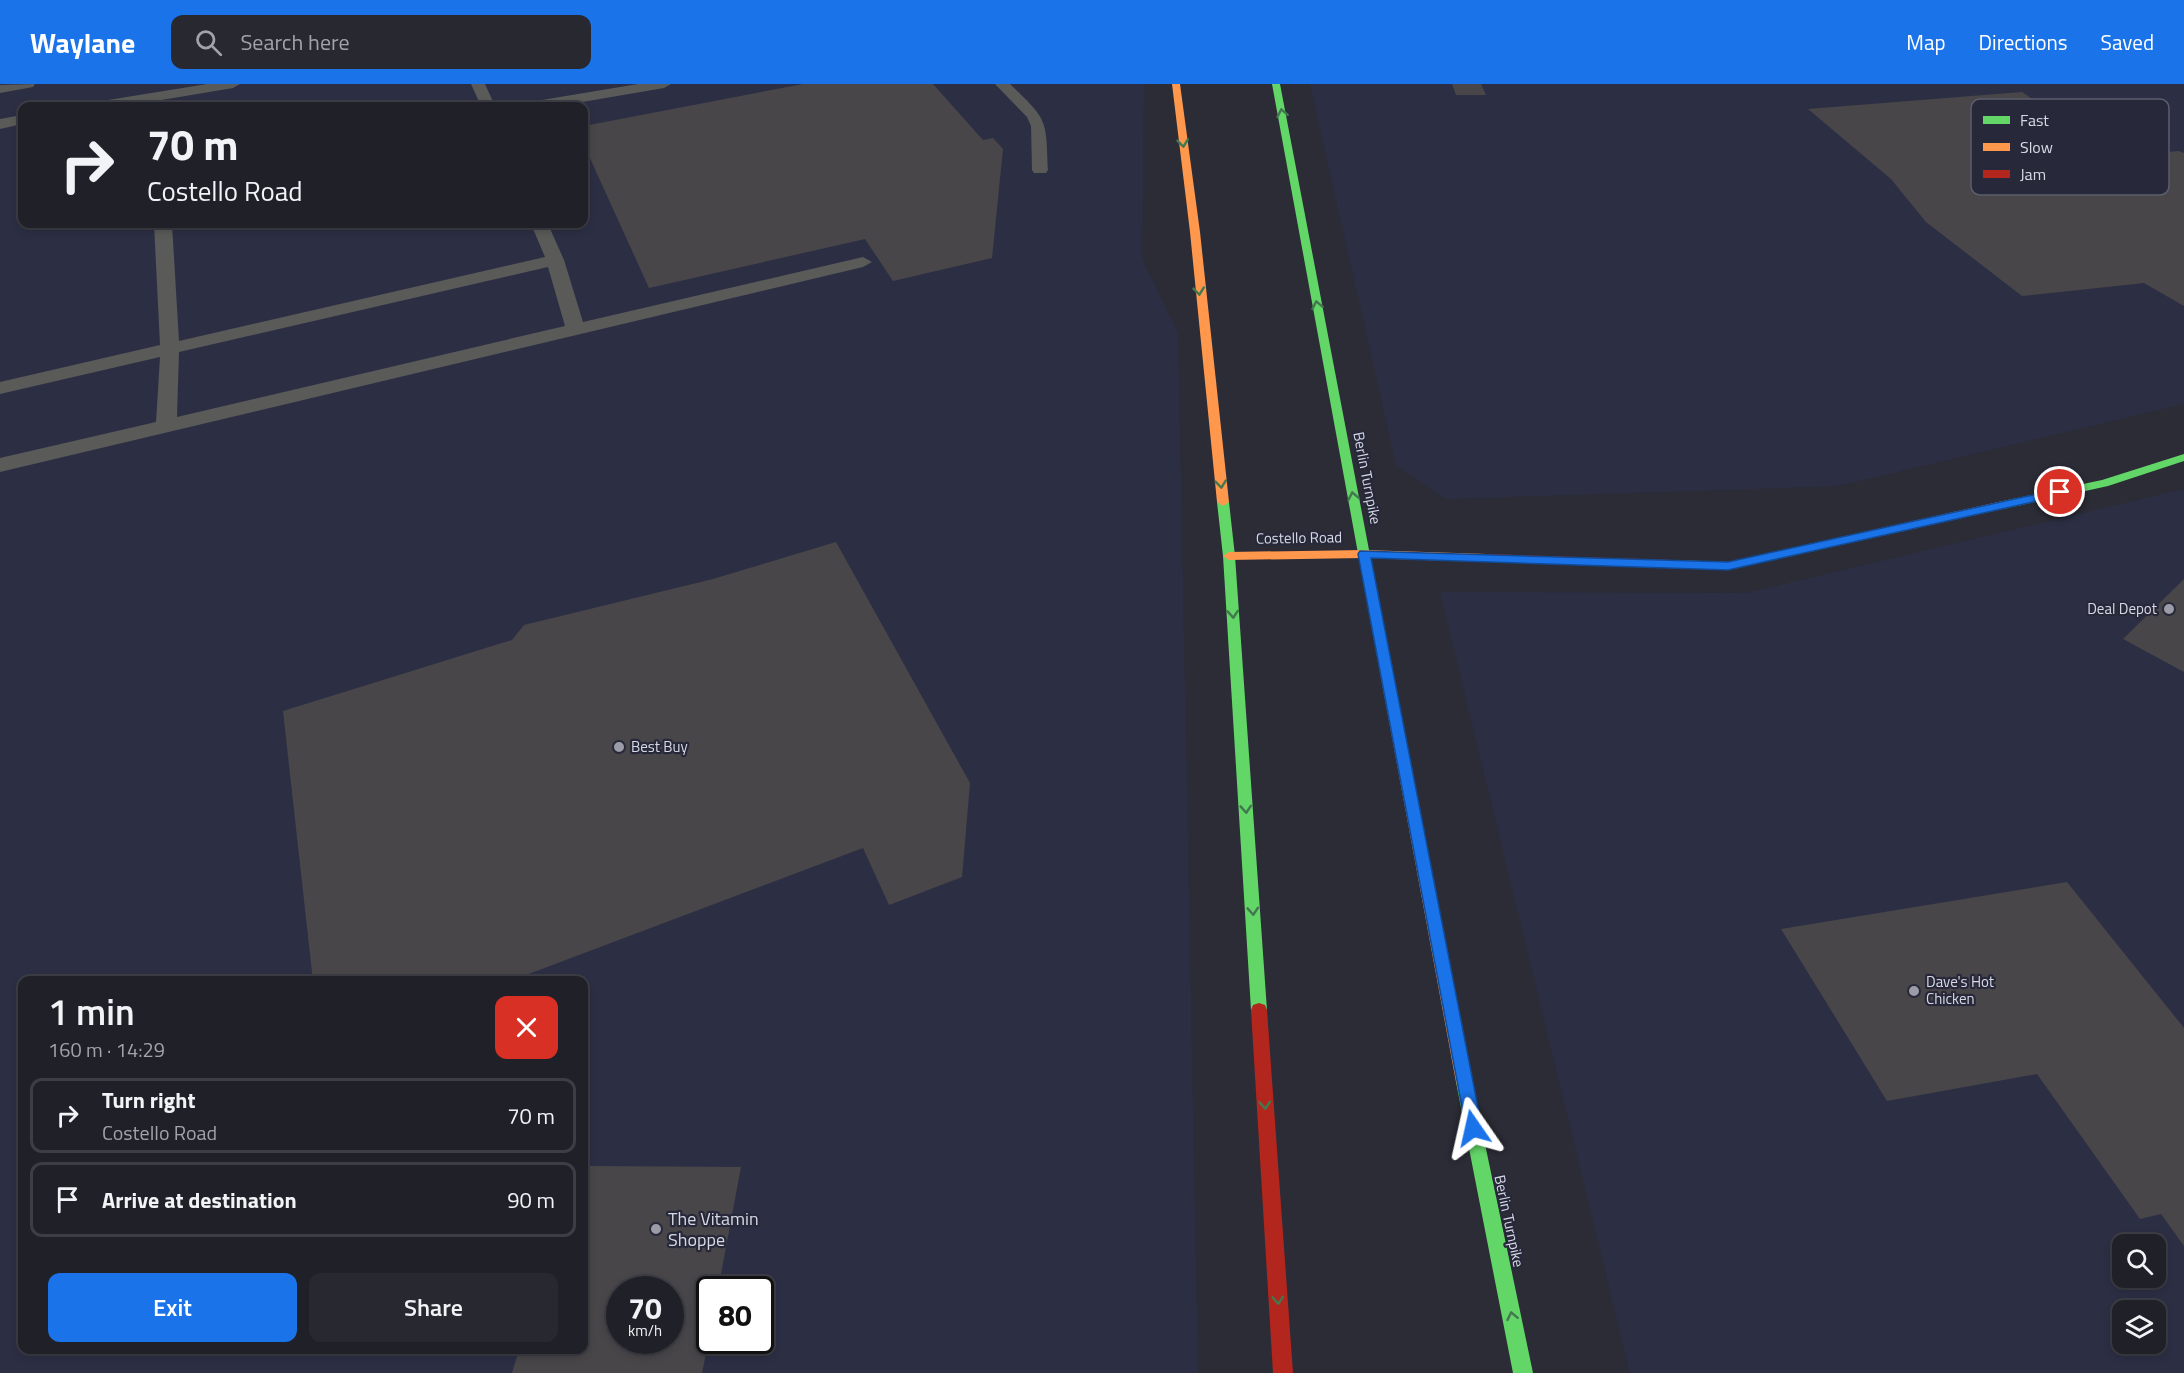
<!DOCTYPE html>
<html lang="en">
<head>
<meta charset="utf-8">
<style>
  body { margin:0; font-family:"Titillium Web",sans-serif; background:#282930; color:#f1f3f6; height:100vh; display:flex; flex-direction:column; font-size:22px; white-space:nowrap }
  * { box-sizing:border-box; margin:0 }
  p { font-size:20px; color:#a2a3a8 }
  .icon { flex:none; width:33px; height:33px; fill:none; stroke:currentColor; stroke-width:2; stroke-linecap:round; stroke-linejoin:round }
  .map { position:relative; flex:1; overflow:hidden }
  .panel { position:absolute; left:18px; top:892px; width:570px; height:378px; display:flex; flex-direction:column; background:#202128; border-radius:12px; box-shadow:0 3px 9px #0003,0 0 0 2px #3d3e45 }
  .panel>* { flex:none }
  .guide { position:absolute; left:18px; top:18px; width:570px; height:126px; border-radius:12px; box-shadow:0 3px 9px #0003,0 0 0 2px #3d3e45; background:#202128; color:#f1f3f6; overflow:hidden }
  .tools { position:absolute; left:2112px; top:1150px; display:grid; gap:12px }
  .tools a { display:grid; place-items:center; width:54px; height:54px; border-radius:12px; background:#202128; box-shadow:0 3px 9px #0003,0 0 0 2px #3d3e45; font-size:30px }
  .speed { position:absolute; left:606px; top:1192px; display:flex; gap:12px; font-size:30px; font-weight:700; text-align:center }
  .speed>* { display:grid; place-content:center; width:78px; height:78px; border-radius:50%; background:#202128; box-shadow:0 3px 9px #0003,0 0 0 2px #3d3e45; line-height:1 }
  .speed small { font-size:15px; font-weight:400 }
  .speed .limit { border:3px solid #111; border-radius:9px; background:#fff; color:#111 }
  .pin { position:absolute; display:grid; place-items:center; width:51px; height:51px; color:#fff; margin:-26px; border:3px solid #fff; border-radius:50%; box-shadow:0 2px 6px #0007 }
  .me { position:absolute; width:66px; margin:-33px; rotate:349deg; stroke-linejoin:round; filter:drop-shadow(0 0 4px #0008) }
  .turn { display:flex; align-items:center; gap:21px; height:126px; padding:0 30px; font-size:27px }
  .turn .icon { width:78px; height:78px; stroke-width:2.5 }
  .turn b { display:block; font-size:42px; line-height:51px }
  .round { display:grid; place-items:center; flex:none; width:63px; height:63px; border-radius:12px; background:#282930 }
  .overview { display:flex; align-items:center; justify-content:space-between; height:102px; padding:0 30px }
  h1 { font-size:36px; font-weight:600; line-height:45px }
  .action { display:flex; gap:12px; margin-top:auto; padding:12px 30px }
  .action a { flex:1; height:69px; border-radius:12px; background:#1a73e8; color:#fff; font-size:24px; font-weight:600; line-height:69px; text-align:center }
  .action a+a { background:#282930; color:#f1f3f6 }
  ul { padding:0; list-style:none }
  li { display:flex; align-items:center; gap:18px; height:75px; margin:0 12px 9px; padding:0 18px; border:3px solid #3d3e45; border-radius:12px }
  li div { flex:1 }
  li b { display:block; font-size:22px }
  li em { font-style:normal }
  header { display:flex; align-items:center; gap:36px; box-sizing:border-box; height:84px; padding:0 30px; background:#1a73e8; color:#fff }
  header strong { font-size:28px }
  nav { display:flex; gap:33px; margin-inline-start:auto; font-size:21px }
  .search { width:420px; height:54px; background:#282930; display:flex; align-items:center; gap:15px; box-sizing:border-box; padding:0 21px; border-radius:12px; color:#a2a3a8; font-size:22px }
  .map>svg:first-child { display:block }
</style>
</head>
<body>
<header>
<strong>Waylane</strong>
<div class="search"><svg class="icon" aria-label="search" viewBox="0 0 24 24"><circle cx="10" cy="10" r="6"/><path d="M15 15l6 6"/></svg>Search here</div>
<nav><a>Map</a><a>Directions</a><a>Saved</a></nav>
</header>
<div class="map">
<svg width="2184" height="1289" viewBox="0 0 2184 1289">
  <rect width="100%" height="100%" fill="#2b2c36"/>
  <path fill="#2c2f44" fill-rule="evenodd" d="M0 0H1144L1142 175 1178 249 1198 1289H0ZM22 22H584V140H22ZM22 897H584V1266H22ZM620 1206H670V1257H620ZM710 1206H760V1257H710Z
    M1310 0H2184V320L1838 402 1446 415 1396 381Z
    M2184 405V1289H1630L1440 508 1747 509ZM2122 1161H2156V1194H2122ZM2122 1227H2156V1260H2122Z"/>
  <path fill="#494649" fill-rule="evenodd" d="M803 0H933L983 56 993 54 1003 65 992 174 893 197 865 155 649 204 584 61V42Z
    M1452 0H1481L1486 11H1456Z
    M2022 8 2102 63 2119 62 2129 68 2141 67 2146 70 2179 67 2184 69V222L2144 199 2022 212 1926 138 1891 95 1808 25Z
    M836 458 970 699 962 793 889 821 863 764 510 897H313L283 627 512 556 524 541 713 495Z
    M2184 495V588L2123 555Z
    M2067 798 2184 944V1162L2161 1130 2140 1135 2037 990 1887 1017 1781 845Z
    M584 1082 741 1083 718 1206H710V1249L702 1289H512L519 1266H584ZM620 1206H670V1257H620Z"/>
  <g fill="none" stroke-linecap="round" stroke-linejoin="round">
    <path fill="#5a5a59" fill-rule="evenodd" d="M35 0 33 3 0 9V1Z
      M207 0H240L233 4 126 22H94L102 17Z
      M471 0H485L495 22H481Z
      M638 0H671L664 4 559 22H528L536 17Z
      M995 0H1010C1048 37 1046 34 1048 86L1046 89H1034L1032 86 1031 42 1027 33Z
      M22 31V40L0 45V35Z
      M154 140H172L179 257 545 173 531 140H548L564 176 583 238 863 173 872 178 863 183 0 388V374L156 338 160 273 0 310V298L160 261ZM548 183 565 242 177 333 179 268Z"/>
    <path fill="#63d668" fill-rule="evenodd" d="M1272 0H1280L1378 513 1372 517 1366 513Z
      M2184 370V377L2108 402 2003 425 1997 421 2003 417 2102 396Z
      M1223 414 1229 418 1235 472 1267 926 1265 931 1259 933 1253 931 1251 926 1223 472 1217 418Z
      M1464 990 1470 993 1472 998 1533 1289H1513L1456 998 1458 993Z"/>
    <path fill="#ff974d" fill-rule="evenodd" d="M1172 0H1180L1200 148 1229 418 1223 422 1217 418 1190 148Z
      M2003 417 2009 421 2007 424 1728 486 1673 484 1667 480 1673 476 1728 478Z
      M1364 466 1487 470 1493 474 1487 478 1364 474 1229 476 1223 472 1229 468Z
      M1372 509 1378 513 1472 998 1470 1003 1464 1006 1458 1003 1456 998 1366 513Z"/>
    <path fill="#b3261e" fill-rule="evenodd" d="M1487 470 1673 476 1679 480 1673 484 1483 477 1481 474 1483 471Z
      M1259 919 1265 921 1267 926 1293 1289H1273L1251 926 1253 921Z"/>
  </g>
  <defs><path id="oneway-chevron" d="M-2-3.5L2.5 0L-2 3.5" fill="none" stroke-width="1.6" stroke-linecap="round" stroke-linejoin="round" transform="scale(1.5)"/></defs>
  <g stroke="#42774f">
    <use href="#oneway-chevron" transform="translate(1282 29) rotate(-101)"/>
    <use href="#oneway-chevron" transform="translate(1183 59) rotate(83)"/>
    <use href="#oneway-chevron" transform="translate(1199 207) rotate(84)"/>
    <use href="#oneway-chevron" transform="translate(1317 221) rotate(-101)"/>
    <use href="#oneway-chevron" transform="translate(1221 400) rotate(84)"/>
    <use href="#oneway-chevron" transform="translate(1353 412) rotate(-101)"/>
    <use href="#oneway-chevron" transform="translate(1233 530) rotate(86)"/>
    <use href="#oneway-chevron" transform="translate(1246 725) rotate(86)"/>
    <use href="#oneway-chevron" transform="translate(1253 827) rotate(86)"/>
    <use href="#oneway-chevron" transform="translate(1265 1021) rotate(86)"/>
    <use href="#oneway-chevron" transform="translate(1278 1216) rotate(86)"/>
    <use href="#oneway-chevron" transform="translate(1512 1232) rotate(-102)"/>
  </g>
  <path fill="#1a73e8" stroke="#114b97" stroke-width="1.5" d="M2060 405 2064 406V411L1728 486 1371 474 1482 1044 1479 1050 1473 1052 1467 1050 1358 470 1360 467 1728 478Z"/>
  <g fill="#9b9ca8" stroke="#27293a" stroke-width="2">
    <circle cx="2169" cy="525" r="6"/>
    <circle cx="619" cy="663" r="6"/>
    <circle cx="1914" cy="907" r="6"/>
    <circle cx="656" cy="1145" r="6"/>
  </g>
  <g text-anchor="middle" stroke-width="4.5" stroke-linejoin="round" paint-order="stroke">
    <g font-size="15" fill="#d7d9e5" stroke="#27293a">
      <text transform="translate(1367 394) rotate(79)" y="5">Berlin Turnpike</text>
      <text transform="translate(1299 454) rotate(-1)" y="5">Costello Road</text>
      <text transform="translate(1509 1137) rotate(78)" y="5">Berlin Turnpike</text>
    </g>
    <g font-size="15" fill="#d7d9e5" stroke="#27293a" text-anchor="start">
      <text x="2157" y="530" text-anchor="end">Deal Depot</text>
      <text x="631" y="668">Best Buy</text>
      <text x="1926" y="903">Dave's Hot<tspan x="1926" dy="17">Chicken</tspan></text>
    </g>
    <g font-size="18" fill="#d7d9e5" stroke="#27293a" text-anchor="start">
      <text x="668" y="1141">The Vitamin<tspan x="668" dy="21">Shoppe</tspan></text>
    </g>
  </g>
  <rect x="1971" y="15" width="198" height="96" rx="9" fill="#27293a" stroke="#5c5e6d" stroke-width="1.5"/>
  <rect x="1983" y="32" width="27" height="8" fill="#63d668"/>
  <rect x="1983" y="59" width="27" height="8" fill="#ff974d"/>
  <rect x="1983" y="86" width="27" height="8" fill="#b3261e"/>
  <g font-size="16" fill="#d7d9e5">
    <text x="2020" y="42">Fast</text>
    <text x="2020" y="69">Slow</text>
    <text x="2020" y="96">Jam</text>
  </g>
</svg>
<div class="tools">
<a><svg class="icon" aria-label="search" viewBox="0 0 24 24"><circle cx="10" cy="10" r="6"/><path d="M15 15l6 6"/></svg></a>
<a><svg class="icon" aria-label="layers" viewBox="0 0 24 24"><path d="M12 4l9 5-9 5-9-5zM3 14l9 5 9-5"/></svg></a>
</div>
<div class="speed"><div>70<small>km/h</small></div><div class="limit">80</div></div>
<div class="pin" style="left:2060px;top:408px;background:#d93025"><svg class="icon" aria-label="arrive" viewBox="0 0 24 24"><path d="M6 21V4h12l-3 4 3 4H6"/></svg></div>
<svg class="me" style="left:1473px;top:1044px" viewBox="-20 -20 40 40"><path d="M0-17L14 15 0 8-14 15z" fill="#1a73e8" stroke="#fff" stroke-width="4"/></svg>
<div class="guide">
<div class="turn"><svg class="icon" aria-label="right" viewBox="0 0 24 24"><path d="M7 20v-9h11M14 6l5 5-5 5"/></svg><div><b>70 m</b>Costello Road</div></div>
</div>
<section class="panel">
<div class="overview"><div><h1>1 min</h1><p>160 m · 14:29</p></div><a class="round" style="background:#d93025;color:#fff"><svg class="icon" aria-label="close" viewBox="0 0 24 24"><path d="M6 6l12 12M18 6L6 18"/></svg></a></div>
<ul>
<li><svg class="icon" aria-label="right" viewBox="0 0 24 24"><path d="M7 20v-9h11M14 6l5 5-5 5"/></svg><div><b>Turn right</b><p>Costello Road</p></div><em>70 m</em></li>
<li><svg class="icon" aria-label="arrive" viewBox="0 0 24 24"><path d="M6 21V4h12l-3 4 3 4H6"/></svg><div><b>Arrive at destination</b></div><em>90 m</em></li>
</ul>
<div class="action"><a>Exit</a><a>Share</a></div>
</section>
</div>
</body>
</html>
